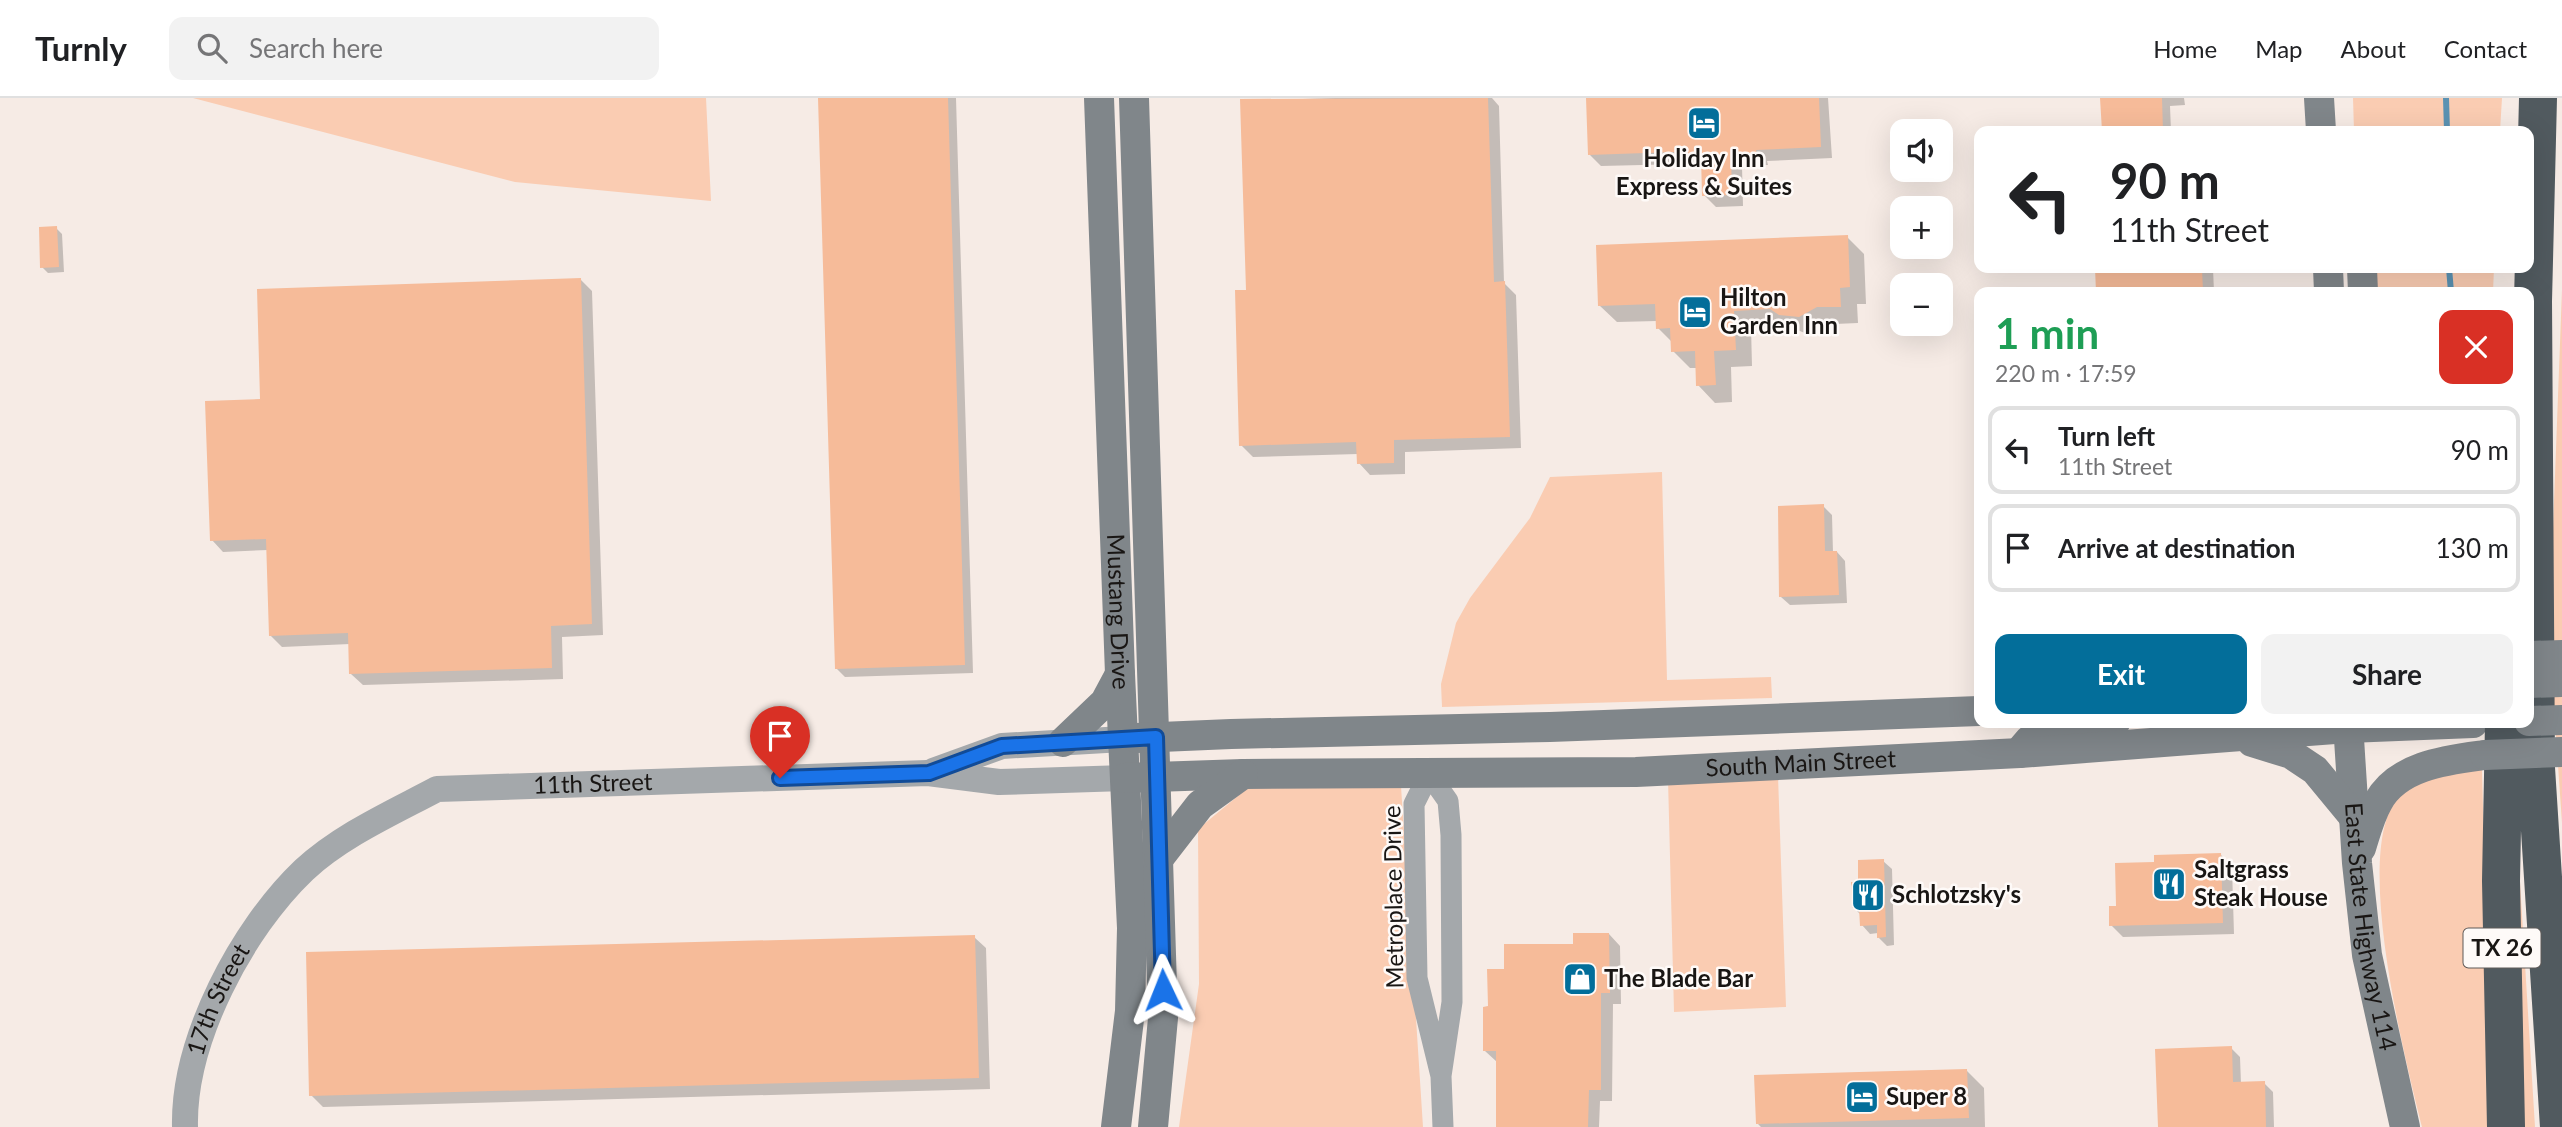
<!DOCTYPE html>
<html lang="en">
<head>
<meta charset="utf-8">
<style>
  body { margin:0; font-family:Lato,sans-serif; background:#f2f2f2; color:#202124; height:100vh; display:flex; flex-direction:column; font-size:26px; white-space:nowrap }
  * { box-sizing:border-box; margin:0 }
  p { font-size:23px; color:#757577 }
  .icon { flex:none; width:38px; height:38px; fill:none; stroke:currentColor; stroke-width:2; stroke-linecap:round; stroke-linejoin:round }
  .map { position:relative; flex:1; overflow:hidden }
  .side { position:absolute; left:1974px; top:189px; width:560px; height:441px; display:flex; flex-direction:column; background:#fff; border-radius:14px; box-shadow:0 7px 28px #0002 }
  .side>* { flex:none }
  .top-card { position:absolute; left:1974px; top:28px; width:560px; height:147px; border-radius:14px; box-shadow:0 7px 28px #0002; background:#fff; color:#202124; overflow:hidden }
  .tools { position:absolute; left:1890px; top:21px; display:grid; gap:14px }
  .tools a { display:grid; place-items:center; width:63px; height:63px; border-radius:14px; background:#fff; box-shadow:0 7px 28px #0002; font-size:35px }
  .pin { position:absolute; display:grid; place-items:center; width:60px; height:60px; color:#fff; margin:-72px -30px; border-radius:50% 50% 50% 0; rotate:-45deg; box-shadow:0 0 7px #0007 }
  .pin .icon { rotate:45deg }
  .me { position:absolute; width:77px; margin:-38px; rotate:358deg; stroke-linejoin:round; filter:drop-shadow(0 0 5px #0008) }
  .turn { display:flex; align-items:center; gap:24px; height:147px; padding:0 21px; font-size:32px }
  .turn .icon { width:91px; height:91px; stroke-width:2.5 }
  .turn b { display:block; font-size:49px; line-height:60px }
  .round { display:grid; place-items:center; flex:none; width:74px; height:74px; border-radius:14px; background:#f2f2f2 }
  .overview { display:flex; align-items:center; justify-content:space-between; height:119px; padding:0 21px }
  h1 { font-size:42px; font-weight:700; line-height:52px; color:#1e9e55 }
  .primary-button { display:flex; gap:14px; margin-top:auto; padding:14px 21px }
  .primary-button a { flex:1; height:80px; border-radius:14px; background:#036e9a; color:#fff; font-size:28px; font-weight:700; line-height:80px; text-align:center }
  .primary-button a+a { background:#f2f2f2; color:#202124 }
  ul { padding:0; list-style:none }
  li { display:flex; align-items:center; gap:21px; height:88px; margin:0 14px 10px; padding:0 7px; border:4px solid #e0e0e0; border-radius:14px }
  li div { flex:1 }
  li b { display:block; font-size:26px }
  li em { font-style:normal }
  header { display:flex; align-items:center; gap:42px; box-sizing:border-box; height:98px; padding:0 35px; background:#fff; border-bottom:2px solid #e0e0e0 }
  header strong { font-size:33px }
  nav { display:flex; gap:38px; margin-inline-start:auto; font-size:24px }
  .search { width:490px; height:63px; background:#f2f2f2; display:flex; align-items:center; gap:18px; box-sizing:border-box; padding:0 24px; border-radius:14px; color:#757577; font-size:26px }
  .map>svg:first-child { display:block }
</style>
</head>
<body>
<header>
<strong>Turnly</strong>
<div class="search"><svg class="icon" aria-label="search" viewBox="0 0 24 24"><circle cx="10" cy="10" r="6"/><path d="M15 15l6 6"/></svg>Search here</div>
<nav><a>Home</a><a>Map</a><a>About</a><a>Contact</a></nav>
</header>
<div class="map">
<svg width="2562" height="1029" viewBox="0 0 2562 1029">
  <rect width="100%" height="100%" fill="#f6ebe5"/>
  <path fill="#faccb2" d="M193 0H706L711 103 515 84Z
    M2353 0H2502L2500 33H2354Z
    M2369 170H2494L2493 194H2369Z
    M2562 192V725L2549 537Z
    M1662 374 1667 582 1771 579 1772 600 1442 609 1441 586 1456 525 1470 500 1530 420 1550 379Z
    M2482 671 2491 1029H2422C2406 963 2349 746 2401 696 2421 676 2456 676 2482 671Z
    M1778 678 1786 909 1674 914 1668 681Z
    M1250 688H1401L1423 1029H1179L1199 886 1198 731Z
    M2519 768 2535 1029H2522Z"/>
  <path fill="#0003" d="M819 0H956L973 575 845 579 836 570Z
    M1335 0H1492L1499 8 1504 185 1516 197 1521 350 1405 354V376L1370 377 1359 365 1358 356 1253 359 1241 347 1248 194 1242 3Z
    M1588 0H1828L1832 60 1767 63 1768 67 1742 68 1743 108 1716 109 1704 97 1703 69 1688 70 1683 66 1601 68 1590 57Z
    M2102 0H2184L2185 7 2170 8 2171 33H2103Z
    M56 130 62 136 64 174 48 175 42 169Z
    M1847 139 1864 156 1866 206H1857L1858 225 1835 226 1817 236H1807L1788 228 1751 229 1752 268 1731 269 1732 304 1715 305 1698 287 1697 270H1690L1673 253V245L1658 230 1657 223 1617 224 1599 207Z
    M2097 170H2213L2214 194H2098Z
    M580 181 592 193 603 537 562 539 563 581 363 587 351 576 350 546 282 549 270 537 268 452 223 454 212 442 262 303Z
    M1823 408 1832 417 1833 455 1837 454 1845 463 1847 505 1790 507 1781 499Z
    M2221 757 2232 769 2234 836 2123 839 2111 827 2118 809 2156 766Z
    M1883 763 1892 771 1894 847 1887 848 1878 839V835L1870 836 1862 827 1861 817 1853 809 1860 785Z
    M1609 836 1620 848 1621 906H1613L1612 1003H1600L1599 1029H1498L1497 964 1485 953 1489 910 1506 873Z
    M974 839 986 850 990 991 323 1009 311 997Z
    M2231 950 2240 959 2241 986 2264 985 2273 994 2274 1029H2160Z
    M1967 973 1984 990 1985 1029H1761L1758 1026Z"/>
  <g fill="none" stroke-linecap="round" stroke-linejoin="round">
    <path stroke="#5b92b2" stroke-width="6" d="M2446 0 2447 33
      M2449 170 2451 194"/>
  </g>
  <path fill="#f6bb99" d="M818 0H948L965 567 835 571Z
    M1488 0 1494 184 1505 183 1510 339 1394 342V365L1357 366 1356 344 1239 348 1235 192H1246L1240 1Z
    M1586 0H1819L1821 49 1756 52 1757 56 1731 57 1732 97 1702 98 1701 58 1674 59V54L1588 57Z
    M2100 0H2162L2163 33H2102Z
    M57 128 59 169 40 170 39 129Z
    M1848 137 1850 189 1840 190 1841 209H1817L1799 219 1779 217 1770 211 1734 213 1736 252 1714 253 1716 287 1696 288 1695 253 1671 254 1670 230 1656 231 1655 206 1598 208 1596 147Z
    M2095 170H2202L2203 194H2096Z
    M581 180 592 526 551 528 552 570 349 576 348 535 269 538 266 441 210 443 205 303 260 301 257 191Z
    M1824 406 1825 453H1837L1839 497 1779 499 1778 408Z
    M2221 755 2223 825 2109 828V808H2116L2115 765 2154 764V757Z
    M1884 761 1886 839 1877 840V827L1860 828 1859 810H1852L1851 784H1858V762Z
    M1573 835H1609L1610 895H1601V992H1589L1588 1029H1496V953H1483V909L1488 908 1487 871H1504V846H1573Z
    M975 837 979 980 309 998 306 854Z
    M2232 948 2233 984 2265 983 2266 1029H2158L2155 951Z
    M1967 971 1969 1020 1756 1026 1754 977Z"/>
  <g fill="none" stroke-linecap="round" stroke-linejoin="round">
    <path stroke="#a4a8ab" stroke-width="21" d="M1441 978 1417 880 1414 706 1429 676 1448 703 1451 737 1452 904 1441 978 1443 1029"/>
    <g stroke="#a4a8ab" stroke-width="26">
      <path d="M933 673 1002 648 1123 641"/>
      <path id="s1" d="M185 1029C183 942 242 831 304 772 342 737 392 715 437 691L928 675 999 684 1125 680"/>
    </g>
    <g stroke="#80868a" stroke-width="30">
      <path id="s2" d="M1099 0 1120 576 1132 830 1130 913 1116 1029"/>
      <path d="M1134 0 1163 920 1153 1029"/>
      <path d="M2319 0 2321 33"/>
      <path d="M2328 170 2329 194"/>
      <path d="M2362 170 2363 194"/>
      <path id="s3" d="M2348 625 2357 765 2367 857 2405 1029"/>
      <path d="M1137 640 1231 636 1550 629 1979 613"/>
      <path d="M1063 644 1105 604 1120 576"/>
      <path d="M2252 644 2291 656 2315 672 2353 718"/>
      <path d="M2020 655C2038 620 2082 627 2115 625"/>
      <path id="s4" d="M1125 680 1243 676 1636 674 2020 655 2348 630 2473 625"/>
      <path d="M2361 750C2366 734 2370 718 2378 704 2398 667 2448 662 2485 657"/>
      <path d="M1159 760 1200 707 1243 676"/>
    </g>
    <path stroke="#515a5f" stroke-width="38" d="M2538 0 2533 203 2536 670 2559 1029
      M2504 625 2501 783 2506 1029"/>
    <path stroke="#80868a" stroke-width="30" d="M2529 558 2562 557
      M2529 585 2562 584
      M2529 623 2562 622
      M2485 657 2562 654"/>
  </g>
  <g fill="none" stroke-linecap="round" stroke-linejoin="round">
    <g stroke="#114b97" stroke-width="18">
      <path id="route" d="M780 680 929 675 1002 648 1156 639 1163 892"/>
    </g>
    <use href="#route" stroke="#1a73e8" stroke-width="12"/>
  </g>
  <defs>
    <g id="hotel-square" transform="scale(1.75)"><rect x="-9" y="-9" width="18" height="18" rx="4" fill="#036e9a" stroke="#fefaf8"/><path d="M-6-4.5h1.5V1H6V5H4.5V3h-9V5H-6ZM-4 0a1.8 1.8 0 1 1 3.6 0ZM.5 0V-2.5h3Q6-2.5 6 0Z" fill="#fff"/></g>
    <g id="restaurant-square" transform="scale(1.75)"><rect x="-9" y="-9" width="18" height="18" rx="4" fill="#036e9a" stroke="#fefaf8"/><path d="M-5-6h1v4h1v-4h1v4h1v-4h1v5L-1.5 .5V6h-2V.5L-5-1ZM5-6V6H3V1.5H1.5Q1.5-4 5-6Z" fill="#fff"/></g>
    <g id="shop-square" transform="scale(1.75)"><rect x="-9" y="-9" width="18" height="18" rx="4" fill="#036e9a" stroke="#fefaf8"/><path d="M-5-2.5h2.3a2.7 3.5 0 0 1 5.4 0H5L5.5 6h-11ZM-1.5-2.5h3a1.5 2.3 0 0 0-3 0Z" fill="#fff"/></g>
  </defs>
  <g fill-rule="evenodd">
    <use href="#hotel-square" x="1704" y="25"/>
    <use href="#hotel-square" x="1695" y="214"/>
    <use href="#restaurant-square" x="2169" y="786"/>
    <use href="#restaurant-square" x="1868" y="797"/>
    <use href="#shop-square" x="1580" y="881"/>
    <use href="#hotel-square" x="1862" y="999"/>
  </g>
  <g text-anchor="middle" stroke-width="5" stroke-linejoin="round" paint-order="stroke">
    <rect fill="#fefaf8" stroke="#5e5a58" stroke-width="2" x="2463.5" y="830.5" width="77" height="39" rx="5"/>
    <g font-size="23" font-weight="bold" fill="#191614">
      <text x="2502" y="858">TX 26</text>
    </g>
    <g font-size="24" font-weight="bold" fill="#191614" stroke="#fefaf8" text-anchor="start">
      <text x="1704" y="69" text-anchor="middle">Holiday Inn<tspan x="1704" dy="28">Express &amp; Suites</tspan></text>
      <text x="1720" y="208">Hilton<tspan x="1720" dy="28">Garden Inn</tspan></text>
      <text x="2194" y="780">Saltgrass<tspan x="2194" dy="28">Steak House</tspan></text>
      <text x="1892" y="805">Schlotzsky's</text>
      <text x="1604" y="889">The Blade Bar</text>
      <text x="1886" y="1007">Super 8</text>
    </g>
    <g font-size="24" fill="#191614" stroke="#fefaf8">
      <text dy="8" stroke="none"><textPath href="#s2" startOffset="514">Mustang Drive</textPath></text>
      <text dy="8" stroke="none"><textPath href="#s4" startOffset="676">South Main Street</textPath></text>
      <text dy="8" stroke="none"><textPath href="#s1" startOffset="602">11th Street</textPath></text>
      <text transform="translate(1394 799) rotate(-91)" y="8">Metroplace Drive</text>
      <text dy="8" stroke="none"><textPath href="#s3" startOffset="205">East State Highway 114</textPath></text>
      <text dy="8" stroke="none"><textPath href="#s1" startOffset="133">17th Street</textPath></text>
    </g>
  </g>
</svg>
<div class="tools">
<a><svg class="icon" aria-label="sound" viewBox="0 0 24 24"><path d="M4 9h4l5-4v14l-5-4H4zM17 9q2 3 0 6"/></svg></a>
<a>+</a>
<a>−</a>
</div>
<div class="pin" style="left:780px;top:680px;background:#d93025"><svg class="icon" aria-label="arrive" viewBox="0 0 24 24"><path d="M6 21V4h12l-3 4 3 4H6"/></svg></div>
<svg class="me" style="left:1163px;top:892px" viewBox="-20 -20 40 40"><path d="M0-17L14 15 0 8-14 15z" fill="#1a73e8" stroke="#fff" stroke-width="4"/></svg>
<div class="top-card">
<div class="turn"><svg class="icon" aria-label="left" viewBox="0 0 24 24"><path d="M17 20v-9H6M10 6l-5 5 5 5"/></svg><div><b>90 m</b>11th Street</div></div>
</div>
<section class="side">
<div class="overview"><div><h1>1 min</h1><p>220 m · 17:59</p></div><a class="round" style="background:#d93025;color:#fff"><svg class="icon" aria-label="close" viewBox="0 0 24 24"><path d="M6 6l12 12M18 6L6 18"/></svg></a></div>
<ul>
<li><svg class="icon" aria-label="left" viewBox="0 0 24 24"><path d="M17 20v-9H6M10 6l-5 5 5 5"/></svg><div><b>Turn left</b><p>11th Street</p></div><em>90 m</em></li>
<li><svg class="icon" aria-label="arrive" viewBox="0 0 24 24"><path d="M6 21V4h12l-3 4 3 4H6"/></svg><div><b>Arrive at destination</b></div><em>130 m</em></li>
</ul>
<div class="primary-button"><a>Exit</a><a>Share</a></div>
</section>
</div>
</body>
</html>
